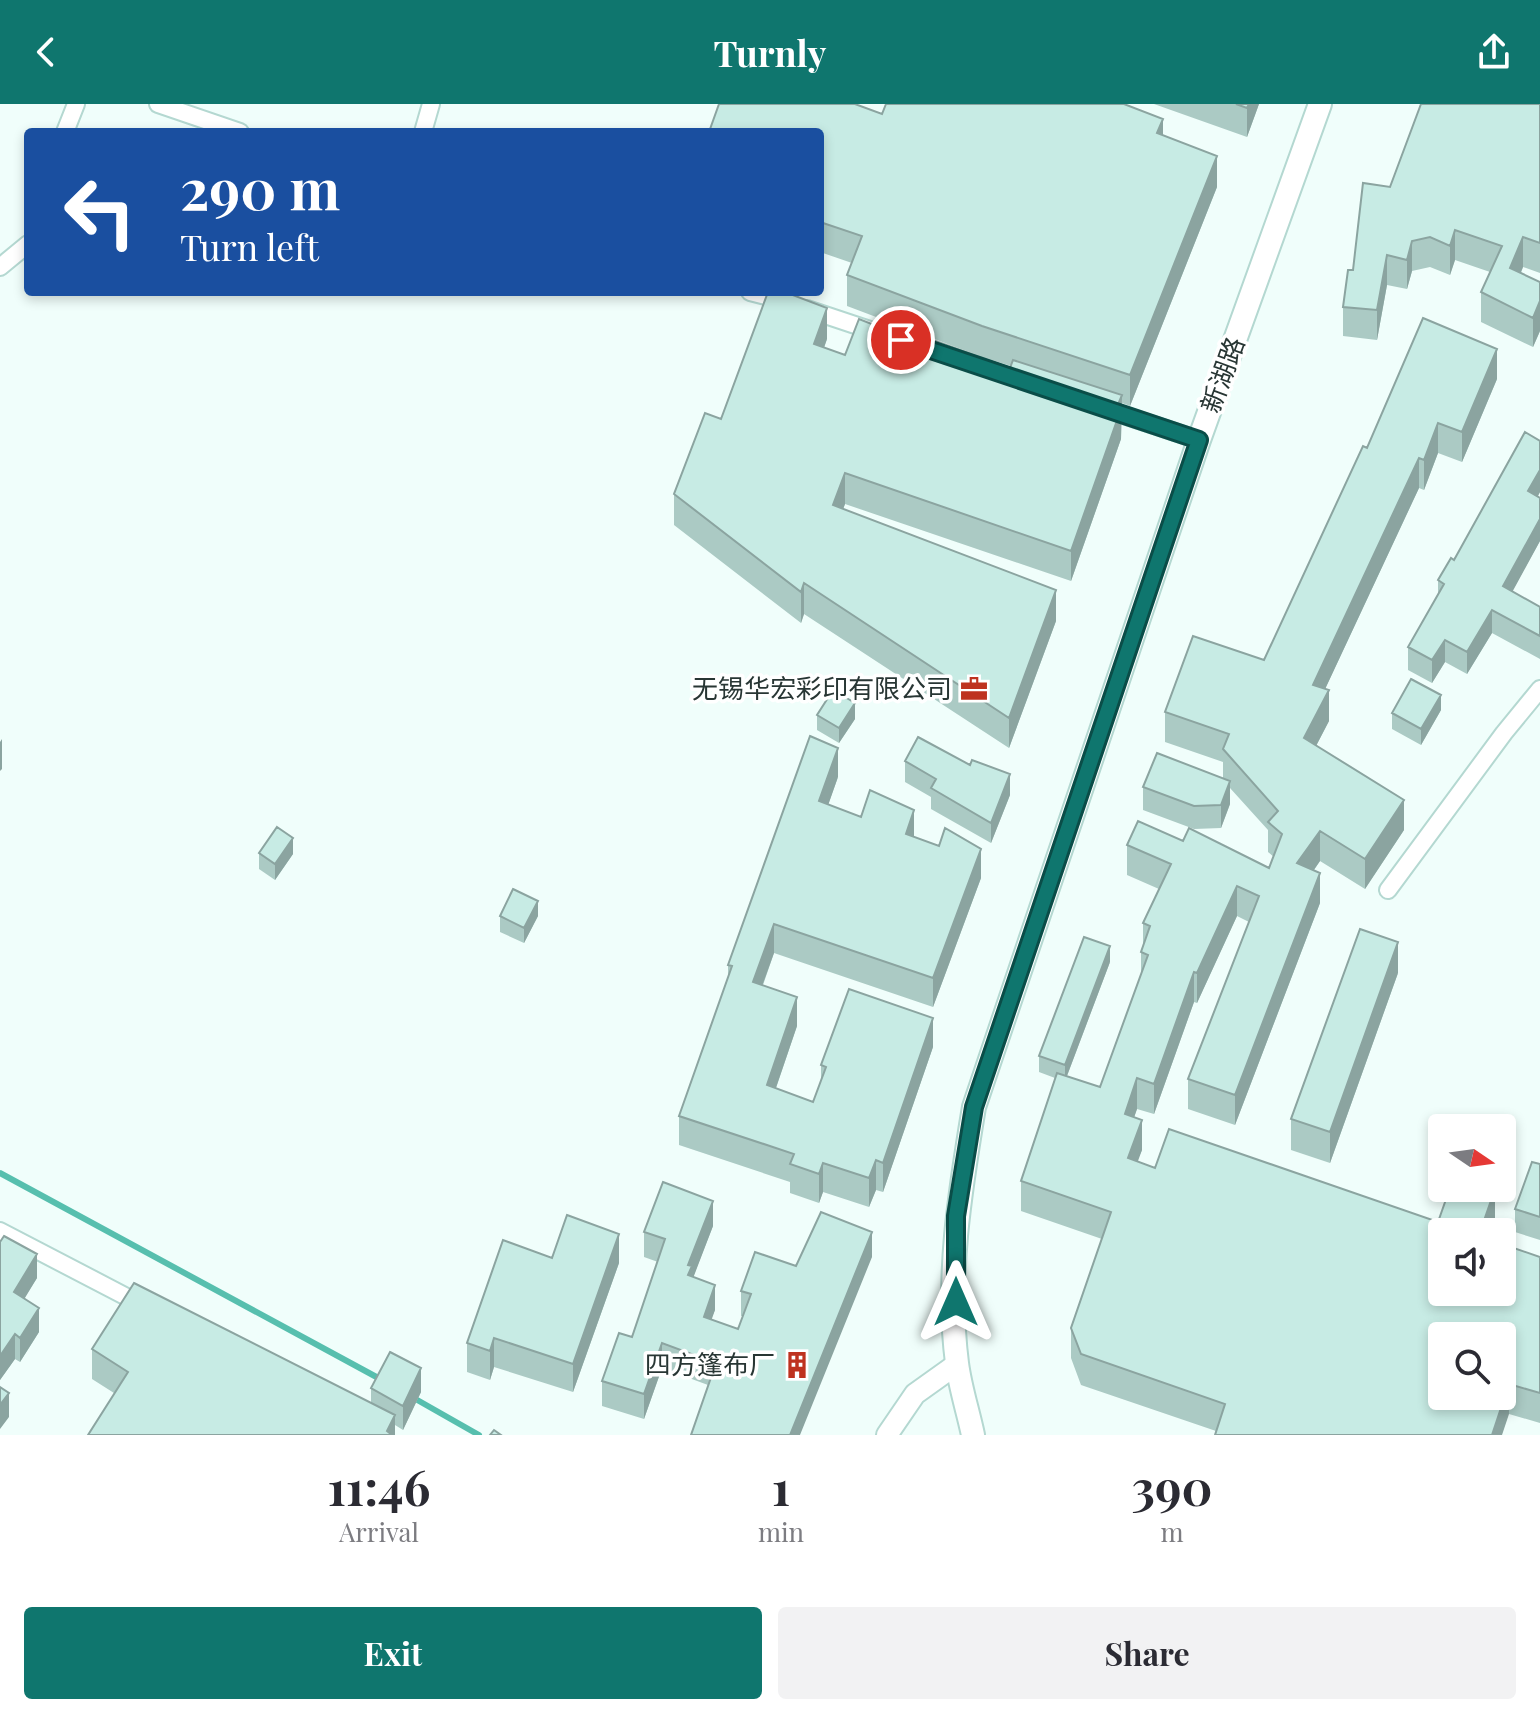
<!DOCTYPE html>
<html lang="en">
<head>
<meta charset="utf-8">
<style>
  body { margin:0; font-family:"Playfair Display","Noto Sans SC",serif; background:#f2f2f3; color:#2b2b33; height:100vh; display:flex; flex-direction:column; font-size:30px; white-space:nowrap }
  * { box-sizing:border-box; margin:0 }
  p { font-size:26px; color:#7c7c81 }
  .icon { flex:none; width:44px; height:44px; fill:none; stroke:currentColor; stroke-width:2; stroke-linecap:round; stroke-linejoin:round }
  .map { position:relative; height:1331px; overflow:hidden }
  .side { display:flex; flex-direction:column; background:#fff; flex:1 }
  .side>* { flex:none }
  .hud { position:absolute; left:24px; top:24px; width:800px; height:168px; border-radius:8px; box-shadow:0 4px 12px #0003; background:#1a4fa0; color:#fff; overflow:hidden }
  .needle { width:52px; rotate:103deg }
  .tools { position:absolute; left:1428px; top:1010px; display:grid; gap:16px }
  .tools a { display:grid; place-items:center; width:88px; height:88px; border-radius:8px; background:#fff; box-shadow:0 4px 12px #0003; font-size:40px }
  .pin { position:absolute; display:grid; place-items:center; width:68px; height:68px; color:#fff; margin:-34px; border:4px solid #fff; border-radius:50%; box-shadow:0 2px 8px #0007 }
  .me { position:absolute; width:88px; margin:-44px; rotate:0deg; stroke-linejoin:round; filter:drop-shadow(0 0 6px #0008) }
  .turn { display:flex; align-items:center; gap:28px; height:168px; padding:0 24px; font-size:36px }
  .turn .icon { width:104px; height:104px; stroke-width:2.5 }
  .turn b { display:block; font-size:56px; line-height:68px }
  .eta { display:flex; justify-content:space-evenly; align-items:center; height:136px; text-align:center }
  .eta b { font-size:48px; font-weight:700; line-height:56px }
  .primary-button { display:flex; gap:16px; margin-top:auto; padding:16px 24px }
  .primary-button a { flex:1; height:92px; border-radius:8px; background:#0f766e; color:#fff; font-size:32px; font-weight:700; line-height:92px; text-align:center }
  .primary-button a+a { background:#f2f2f3; color:#2b2b33 }
  header { display:flex; justify-content:space-between; align-items:center; height:104px; padding:0 24px; background:#0f766e; color:#fff; font-size:36px; font-weight:700 }
  .map>svg:first-child { display:block }
</style>
</head>
<body>
<header><svg class="icon" aria-label="back" viewBox="0 0 24 24"><path d="M15 5l-7 7 7 7"/></svg>Turnly<svg class="icon" aria-label="share" viewBox="0 0 24 24"><path d="M12 15V3M7 8l5-5 5 5M5 13v7h14v-7"/></svg></header>
<div class="map">
<svg width="1540" height="1331" viewBox="0 0 1540 1331">
  <rect width="100%" height="100%" fill="#f0fefb"/>
  <g fill="none" stroke-linecap="round" stroke-linejoin="round">
    <path stroke="#57bfae" stroke-width="6" d="M0 1069 382 1276
      M412 1293 479 1331"/>
    <g stroke="#b4d8d1" stroke-width="20">
      <path id="minor" d="M158 0 240 28
        M65 28 76 0
        M423 28 431 0
        M0 163 28 140
        M750 188 785 197
        M807 205 876 228
        M1102 304 1199 336
        M1388 786 1504 629 1540 585
        M0 1127 144 1202"/>
    </g>
    <g stroke="#b4d8d1" stroke-width="24">
      <path id="tertiary" d="M887 1331 915 1290 957 1260"/>
    </g>
    <g stroke="#b4d8d1" stroke-width="26">
      <path id="secondary" d="M973 1331C968 1307 960 1283 957 1259 946 1174 960 1087 974 1003L1199 336 1320 0"/>
    </g>
    <use href="#minor" stroke="#fff" stroke-width="16"/>
    <use href="#tertiary" stroke="#fff" stroke-width="20"/>
    <use href="#secondary" stroke="#fff" stroke-width="22"/>
  </g>
  <path fill="#abcac4" d="M1154 0H1259L1247 33Z
    M1540 0V169L1523 163 1521 169 1540 178V227L1533 243 1481 218V188L1490 168 1455 156 1450 171 1430 163 1412 167 1407 185 1387 181 1377 236 1343 232V203L1353 166 1390 83Z
    M882 10 1163 31 1217 83 1130 302 1122 299 1121 335 1071 477 845 400 843 405 1056 517 1009 644 804 510 801 519 674 421V390L721 315 827 235 824 244 845 251 920 239 1010 264 1011 262 982 253 847 202V171L852 159 820 148V28Z
    M1497 275 1462 358 1438 349 1424 386 1419 384 1325 585 1329 617 1316 642 1404 726 1365 785 1320 757 1314 766 1320 799 1235 1021 1188 1005V975L1249 818 1237 812 1197 899 1194 898 1154 1010 1137 1005 1134 1013 1142 1046 1137 1057 1155 1064 1438 1118 1495 1115 1442 1128 1540 1153V1319L1509 1310 1216 1327 1081 1281 1071 1254V1224L1102 1135 1021 1107V1077L1055 974 1039 968V952L1110 858 1067 972 1100 983 1141 872V848L1143 842V819L1159 785 1127 771V741L1183 737 1269 764 1274 753 1268 748V726L1230 684V700L1221 724 1194 725 1143 706V683L1223 674V658L1165 638V608L1264 556 1367 344Z
    M1540 337V388L1538 392 1540 394V437L1512 487 1540 503V555L1492 529 1467 570 1445 558 1432 579 1408 566V543L1438 491V476Z
    M1441 606 1421 641 1392 625V609Z
    M817 611 855 615 839 639 817 626Z
    M905 657 1010 691 991 739 931 705V693L905 678Z
    M838 673 828 701 914 733 981 774 933 903 774 849 763 881 797 922 776 984 813 998 821 977V961L933 943 883 1088 876 1086 869 1103 823 1088 819 1099 790 1089V1078L679 1041V1012L728 873V861Z
    M259 749 293 750 275 776 259 765Z
    M500 812H538L524 839 500 828Z
    M1398 869 1330 1059 1291 1046V1015Z
    M1540 1060V1136L1515 1128V1105Z
    M713 1122 693 1173 715 1206 711 1215 738 1225 743 1212H741V1187L796 1162 872 1153 708 1281 662 1264 644 1315 602 1302V1277L632 1233 658 1158 644 1153V1128Z
    M0 1138 37 1174 24 1194 39 1228 20 1258 15 1255 0 1276Z
    M552 1154 619 1159 573 1288 494 1263 490 1276 467 1268V1239Z
    M92 1245 371 1299V1284L421 1288 403 1326 395 1321V1331L114 1289 92 1275Z"/>
  <path fill="#8ba4a0" d="M1249 0H1259L1247 33V4Z
    M1163 15V46L1157 29Z
    M1217 52V83L1130 302V271Z
    M1455 126V156L1450 171V142Z
    M1523 133V163L1510 193V164Z
    M1412 137V167L1407 185V156Z
    M1387 151V181L1377 236V206Z
    M1540 197V227L1533 243V214Z
    M827 204V235L814 271V240Z
    M1497 245V275L1462 358V328Z
    M1122 291 1121 335 1071 477V447Z
    M1438 319V349L1424 386V356Z
    M1419 354V384L1313 611V581Z
    M1540 366V388L1528 410V387Z
    M845 369V400L833 432V401Z
    M1540 415V437L1503 505V482Z
    M804 479V510L801 519V488Z
    M1056 486V517L1009 644V614Z
    M1492 506V529L1467 570V548Z
    M1445 536V558L1432 579V556Z
    M1329 586V617L1304 665V634Z
    M1441 591V606L1421 641V625Z
    M855 599V615L839 639V624Z
    M2 635V665L0 667V638Z
    M838 644V673L819 727V697Z
    M1010 670V691L991 739V719Z
    M1230 677V700L1221 724V701Z
    M1404 696V726L1365 785V755Z
    M914 706V735L906 730Z
    M1320 727V757L1297 790V759Z
    M293 734V750L275 776V760Z
    M981 745V774L933 903V874Z
    M1320 769V799L1235 1021V991Z
    M1237 782V812L1197 899V869Z
    M538 797V812L524 839V824Z
    M774 820V849L753 907V878Z
    M1398 838V869L1330 1059V1028Z
    M1110 842V858L1065 977V961Z
    M1194 868V898L1154 1010V980Z
    M797 893V922L767 1010V981Z
    M933 914V943L883 1088V1059Z
    M1137 974V1005L1125 1040V1010Z
    M1142 1016V1046L1128 1084V1054Z
    M876 1056V1086L869 1103V1074Z
    M823 1059V1088L819 1099V1070Z
    M1495 1085V1115L1490 1128H1480Z
    M713 1097V1122L692 1177 688 1196V1161Z
    M872 1128V1153L800 1331H790Z
    M619 1130V1159L573 1288V1260Z
    M37 1150V1174L14 1212V1188Z
    M715 1181V1206L704 1237V1213Z
    M39 1204V1228L20 1258V1234Z
    M15 1230V1255L0 1276V1252Z
    M494 1234V1263L490 1276V1247Z
    M662 1239V1264L644 1315V1290Z
    M421 1264V1288L403 1326V1302Z
    M1509 1280V1310L1502 1331H1492Z
    M9 1289V1313L0 1325V1301Z
    M395 1311V1331H387V1327Z"/>
  <path fill="#c7ebe4" stroke="#8ba4a0" stroke-width="2" fill-rule="evenodd" d="M719 0H855L882 10 886 0H1124L1163 15 1157 29 1217 52 1130 271 982 222 847 171 862 132 820 118V28H709Z
    M1236 0H1249L1247 4Z
    M1421 0H1540V139L1523 133 1510 164 1540 178V197L1533 214 1481 188 1502 142 1455 126 1450 142 1430 133 1412 137 1407 156 1387 151 1377 206 1343 203 1348 166H1353L1363 79 1390 83Z
    M768 188H785L827 204 814 240 845 251 859 215 920 239 922 232 1010 264 1013 256 1122 291 1117 303 1121 305 1071 447 845 369 833 401 1056 486 1009 614 804 479 801 488 674 390 705 309 721 315Z
    M1423 214 1497 245 1462 328 1438 319 1424 356 1419 354 1313 581 1329 586 1304 634 1404 696 1365 755 1320 727 1297 759 1320 769 1235 991 1188 975 1259 792 1237 782 1197 869 1194 868 1154 980 1137 974 1125 1010 1142 1016 1128 1054 1155 1064 1169 1025 1438 1118 1450 1084 1495 1085 1480 1128H1442V1188H1502V1140L1540 1153V1289L1509 1280 1492 1331H1215L1225 1300 1081 1250 1071 1224 1111 1108 1021 1077 1057 969 1100 983 1148 851 1141 848 1150 822 1143 819 1171 760 1127 741 1138 717 1183 737 1189 724 1269 764 1282 730 1268 718 1278 707 1223 645 1229 630 1165 608 1193 532 1264 556 1363 342 1367 344ZM1442 1232H1502V1292H1442Z
    M1525 328 1540 337V366L1528 387 1540 394V415L1503 482 1540 503V532L1492 506 1467 548 1445 536 1432 556 1408 543 1444 480 1438 476 1451 454 1454 456Z
    M1411 575 1441 591 1421 625 1392 609Z
    M833 586 855 599 839 624 817 611Z
    M810 632 838 644 819 697 861 713 870 686 914 706 906 730 939 742 945 724 981 745 933 874 774 820 753 878 797 893 767 981 813 998 826 963 821 961 849 885 933 914 883 1059 876 1056 869 1074 823 1059 819 1070 790 1060 794 1050 679 1012 732 862 728 861Z
    M918 633 970 661 972 656 1010 670 991 719 931 684 936 675 905 657Z
    M1157 649 1230 677 1221 701 1194 702 1143 683Z
    M277 723 293 734 275 760 259 749Z
    M513 785 538 797 524 824 500 812Z
    M1360 825 1398 838 1330 1028 1291 1015Z
    M1084 833 1110 842 1065 961 1039 952Z
    M1532 1058 1540 1060V1113L1515 1105Z
    M663 1078 713 1097 688 1161 692 1162 688 1171 715 1181 704 1213 738 1225 751 1190 741 1187 755 1148 796 1162 821 1108 872 1128 790 1331H691L716 1259 662 1239 644 1290 602 1277 619 1229 632 1233 665 1135 644 1128Z
    M567 1111 619 1130 573 1260 494 1234 490 1247 467 1239 503 1136 552 1154Z
    M4 1132 37 1150 14 1188 39 1204 20 1234 15 1230 0 1252V1138Z
    M134 1179 395 1311 387 1327 392 1331H88L128 1268 92 1245Z
    M390 1248 421 1264 403 1302 371 1284Z
    M0 1283 9 1289 0 1301Z
    M494 1326 501 1331H490Z"/>
  <g fill="none" stroke-linecap="round" stroke-linejoin="round">
    <g stroke="#0a4d48" stroke-width="20">
      <path id="route" d="M901 236 1199 336 974 1003 956 1112V1198"/>
    </g>
    <use href="#route" stroke="#0f766e" stroke-width="14"/>
  </g>
  <defs>
    <g id="office-bare" transform="scale(2.16)"><path d="M-6-3h4V-5.5h4V-3h4V5H-6ZM-1-4.5V-3h2v-1.5ZM-6 0V1H6V0Z" fill="#be321f" stroke="#fff" stroke-width="2.5" paint-order="stroke"/></g>
    <g id="building-bare" transform="scale(2.16)"><path d="M-4-6H4V6H1V3H-1V6H-4ZM-2.5-4.3h1.7v1.8h-1.7ZM.8-4.3h1.7v1.8H.8ZM-2.5-1h1.7V.8h-1.7ZM.8-1h1.7V.8H.8Z" fill="#be321f" stroke="#fff" stroke-width="2.5" paint-order="stroke"/></g>
  </defs>
  <g fill-rule="evenodd">
    <use href="#office-bare" x="974" y="585"/>
    <use href="#building-bare" x="797" y="1261"/>
  </g>
  <g text-anchor="middle" stroke-width="7" stroke-linejoin="round" paint-order="stroke">
    <g font-size="26" fill="#283634" stroke="#fff">
      <text transform="translate(1223 271) rotate(-70)" y="9">新湖路</text>
    </g>
    <g font-size="26" fill="#283634" stroke="#fff" text-anchor="end">
      <text x="952" y="594">无锡华宏彩印有限公司</text>
      <text x="775" y="1270">四方篷布厂</text>
    </g>
  </g>
</svg>
<div class="tools">
<a><svg class="needle" viewBox="-14 -14 28 28"><path d="M0-13l5 13h-10z" fill="#e53935"/><path d="M0 13l5-13h-10z" fill="#7c7c81"/></svg></a>
<a><svg class="icon" aria-label="sound" viewBox="0 0 24 24"><path d="M4 9h4l5-4v14l-5-4H4zM17 9q2 3 0 6"/></svg></a>
<a><svg class="icon" aria-label="search" viewBox="0 0 24 24"><circle cx="10" cy="10" r="6"/><path d="M15 15l6 6"/></svg></a>
</div>
<div class="pin" style="left:901px;top:236px;background:#d93025"><svg class="icon" aria-label="arrive" viewBox="0 0 24 24"><path d="M6 21V4h12l-3 4 3 4H6"/></svg></div>
<svg class="me" style="left:956px;top:1198px" viewBox="-20 -20 40 40"><path d="M0-17L14 15 0 8-14 15z" fill="#0f766e" stroke="#fff" stroke-width="4"/></svg>
<div class="hud">
<div class="turn"><svg class="icon" aria-label="left" viewBox="0 0 24 24"><path d="M17 20v-9H6M10 6l-5 5 5 5"/></svg><div><b>290 m</b>Turn left</div></div>
</div>
</div>
<section class="side">
<div class="eta">
<div><b>11:46</b><p>Arrival</p></div>
<div><b>1</b><p>min</p></div>
<div><b>390</b><p>m</p></div>
</div>
<div class="primary-button"><a>Exit</a><a>Share</a></div>
</section>
</body>
</html>
